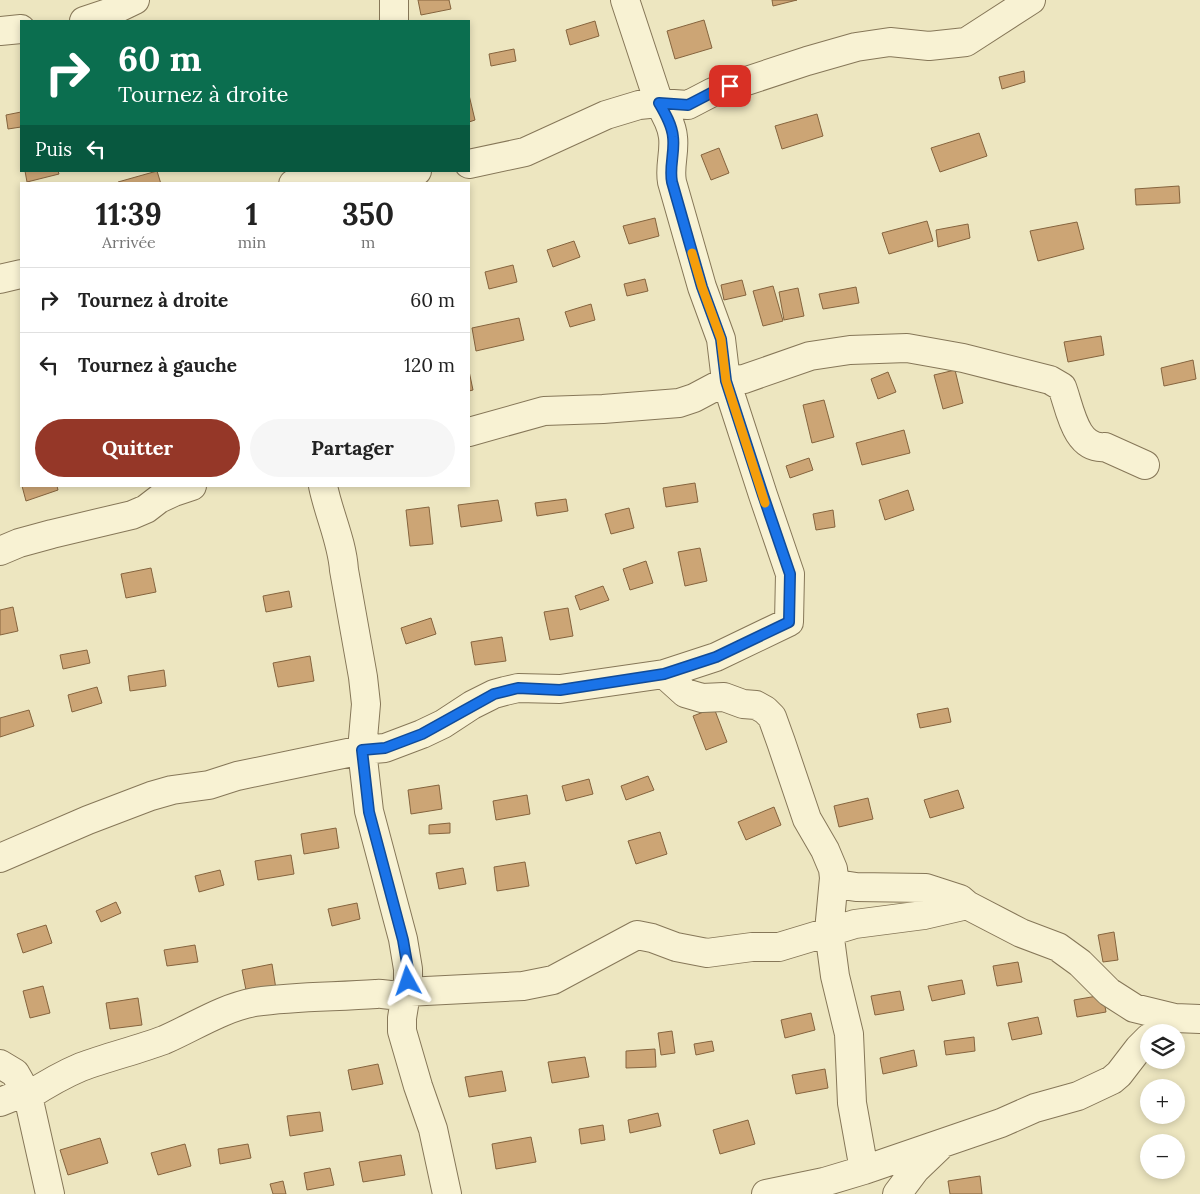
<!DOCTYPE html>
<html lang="fr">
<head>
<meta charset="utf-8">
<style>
  body { margin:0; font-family:Lora,serif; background:#f6f6f6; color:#222; height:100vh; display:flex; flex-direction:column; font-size:19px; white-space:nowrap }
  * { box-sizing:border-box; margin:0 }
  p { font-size:16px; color:#767676 }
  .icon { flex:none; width:28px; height:28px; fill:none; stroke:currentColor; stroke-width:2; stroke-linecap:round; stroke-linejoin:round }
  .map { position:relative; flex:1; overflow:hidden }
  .drawer { position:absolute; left:20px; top:182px; width:450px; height:305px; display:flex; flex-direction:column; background:#fff; border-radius:0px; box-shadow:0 2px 8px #0003 }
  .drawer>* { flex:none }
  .banner { position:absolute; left:20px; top:20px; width:450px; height:152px; border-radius:0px; box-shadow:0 2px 8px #0003; background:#0b6e4f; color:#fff; overflow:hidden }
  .tools { position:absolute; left:1140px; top:1024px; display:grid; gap:10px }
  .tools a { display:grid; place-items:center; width:45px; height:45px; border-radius:50%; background:#fff; box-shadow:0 2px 8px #0003; font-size:25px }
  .pin { position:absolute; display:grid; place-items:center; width:42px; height:42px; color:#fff; margin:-21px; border-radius:10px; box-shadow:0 2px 8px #0006 }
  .me { position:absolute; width:55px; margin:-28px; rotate:355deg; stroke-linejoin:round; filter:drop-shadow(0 0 4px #0008) }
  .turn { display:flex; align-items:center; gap:18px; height:105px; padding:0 15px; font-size:22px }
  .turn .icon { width:65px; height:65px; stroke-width:2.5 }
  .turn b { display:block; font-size:35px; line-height:42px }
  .then { display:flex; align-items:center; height:48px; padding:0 15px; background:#0003; gap:10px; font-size:19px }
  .eta { display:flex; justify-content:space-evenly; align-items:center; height:85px; text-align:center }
  .eta b { font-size:30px; font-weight:700; line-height:35px }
  .cta { display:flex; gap:10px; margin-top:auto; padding:10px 15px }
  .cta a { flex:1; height:58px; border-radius:30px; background:#953728; color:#fff; font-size:20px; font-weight:700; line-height:58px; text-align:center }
  .cta a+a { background:#f6f6f6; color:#222 }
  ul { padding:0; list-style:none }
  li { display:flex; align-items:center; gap:15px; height:65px; padding:0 15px; border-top:1px solid #e0e0e0 }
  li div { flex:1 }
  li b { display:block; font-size:19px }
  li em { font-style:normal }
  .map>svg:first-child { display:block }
</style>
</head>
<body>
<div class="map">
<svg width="1200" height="1194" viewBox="0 0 1200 1194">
  <rect width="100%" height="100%" fill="#ede6c0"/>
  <path fill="#cca575" stroke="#85643e" d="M418 0H449L451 9 421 15Z
    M772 0H797L773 6Z
    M704 20 712 48 675 59 667 31Z
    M595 21 599 36 570 45 566 30Z
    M514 49 516 61 491 66 489 54Z
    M1024 71 1025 82 1002 89 999 77Z
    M469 95 475 120 469 122Z
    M21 112V127L8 129 6 115Z
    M817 114 823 136 782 149 775 126Z
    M979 133 987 156 940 172 931 148Z
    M719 148 729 173 711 180 701 155Z
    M25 171H58L59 174 27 182Z
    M157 171 161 184H118V182Z
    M1179 186 1180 203 1136 205 1135 189Z
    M655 218 659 236 629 244 623 226Z
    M927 221 933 241 889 254 882 233Z
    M1077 222 1084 249 1038 261 1030 231Z
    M968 224 970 238 938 247 936 230Z
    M574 241 580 257 553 267 547 250Z
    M513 265 517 282 489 289 485 272Z
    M645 279 648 291 627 296 624 284Z
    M742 280 746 295 724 300 721 285Z
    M773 286 783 321 763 326 753 291Z
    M856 287 859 303 823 309 819 294Z
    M798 288 804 316 784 320 779 292Z
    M591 304 595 320 570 327 565 312Z
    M519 318 524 340 476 351 472 328Z
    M1101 336 1104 355 1068 362 1064 342Z
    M1193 360 1196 379 1164 386 1161 368Z
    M955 370 963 403 943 409 934 375Z
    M469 371 473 390 469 391Z
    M888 372 896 392 878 399 871 379Z
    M824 400 834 437 812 443 803 405Z
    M904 430 910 453 862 465 856 443Z
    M809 458 813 470 790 478 786 466Z
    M695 483 698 502 666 507 663 488Z
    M22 486H57L58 490 26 501Z
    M908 490 914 510 885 520 879 500Z
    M566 499 568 511 537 516 535 503Z
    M498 500 502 521 461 527 458 505Z
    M429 507 433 544 410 546 406 510Z
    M629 508 634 528 611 534 605 514Z
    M833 510 835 527 816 530 813 514Z
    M700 548 707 581 685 586 678 552Z
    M646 561 653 583 630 590 623 569Z
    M151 568 156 592 126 598 121 574Z
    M603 586 609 600 580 610 575 596Z
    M289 591 292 607 266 612 263 596Z
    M13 607 18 631 0 635V610Z
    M568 608 573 636 550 640 544 612Z
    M431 618 436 634 406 644 401 628Z
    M502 637 506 661 475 665 471 642Z
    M87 650 90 663 63 669 60 655Z
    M310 656 314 681 278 687 273 663Z
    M164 670 166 686 130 691 128 676Z
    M97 687 102 703 72 712 68 695Z
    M714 708 727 742 706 750 693 716Z
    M948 708 951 722 920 728 917 714Z
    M29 710 34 726 0 737V718Z
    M648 776 654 790 626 800 621 786Z
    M589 779 593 794 566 801 562 786Z
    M439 785 442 809 411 814 408 790Z
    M958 790 964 808 930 818 924 800Z
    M527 795 530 814 496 820 493 801Z
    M868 798 873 819 839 827 834 806Z
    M774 807 781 825 746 840 738 822Z
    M450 823V833L429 834V825Z
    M336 828 339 848 304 854 301 834Z
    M660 832 667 854 636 864 628 841Z
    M291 855 294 874 258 880 255 861Z
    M525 862 529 886 497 891 494 867Z
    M463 868 466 884 439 889 436 873Z
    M220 870 224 885 199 892 195 876Z
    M116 902 121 913 101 922 96 911Z
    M357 903 360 919 332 926 328 909Z
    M46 925 52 943 23 953 17 934Z
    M1114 932 1118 960 1103 962 1098 935Z
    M195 945 198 962 167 966 164 950Z
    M1018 962 1022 982 997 986 993 966Z
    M272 964 276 989 247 995 242 970Z
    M962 980 965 994 932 1001 928 986Z
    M43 986 50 1013 30 1018 23 991Z
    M900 991 904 1010 875 1015 871 996Z
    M1103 995 1106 1012 1077 1017 1074 1000Z
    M138 998 142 1025 110 1029 106 1003Z
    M811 1013 815 1030 785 1038 781 1020Z
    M1038 1017 1042 1034 1012 1040 1008 1023Z
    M672 1031 675 1053 661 1055 658 1033Z
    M974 1037 975 1051 946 1055 944 1041Z
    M712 1041 714 1051 696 1055 694 1044Z
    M655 1049 656 1067 626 1068V1051Z
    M914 1050 917 1066 883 1074 880 1058Z
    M585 1057 589 1077 552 1083 548 1062Z
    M378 1064 383 1084 352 1090 348 1070Z
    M825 1069 828 1088 796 1094 792 1075Z
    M502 1071 506 1091 469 1097 465 1077Z
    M320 1112 323 1131 290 1136 287 1116Z
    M658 1113 661 1126 630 1133 628 1120Z
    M748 1120 755 1144 720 1154 713 1130Z
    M603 1125 605 1140 581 1144 579 1129Z
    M531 1137 536 1162 496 1169 492 1144Z
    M100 1138 108 1163 68 1175 60 1150Z
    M185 1144 191 1166 158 1175 151 1153Z
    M248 1144 251 1158 220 1164 218 1149Z
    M401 1155 405 1175 363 1182 359 1162Z
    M330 1168 334 1185 307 1190 304 1173Z
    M980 1176 982 1194H950L948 1181Z
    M283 1181 286 1194H273L270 1184Z"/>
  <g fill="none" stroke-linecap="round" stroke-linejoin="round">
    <g stroke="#867758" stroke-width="30">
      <path id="minor" d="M84 21 108 13 135 0
        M394 21V0
        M0 31 21 29
        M469 164 525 152 606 115 639 105 659 103 688 105 713 92 807 61 856 47 890 42 929 46 966 42 1031 0
        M293 184 315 181 382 180 417 171
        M0 279 21 274
        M469 432 544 411 603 409 679 403 694 398 726 381 744 379 810 356 850 350 907 348 963 358 1050 380 1062 387C1070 408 1075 450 1105 447L1145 465
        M323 486C329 515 342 541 344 570L363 677 366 704 362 750 369 811 403 939 408 969V981L402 1018V1031L418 1086 433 1129 447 1194
        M0 551 19 543 52 534 132 515 146 509 159 499 174 492 192 486
        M664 674 685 693 702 698 724 697 743 704 756 705 765 710 772 717 781 742 807 819 825 850 833 869 834 878 838 882 843 885 856 887 926 888 960 899 967 905 1021 933 1058 947 1080 963 1109 992 1134 1008 1175 1018 1200 1019
        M0 858 88 820 151 796 172 790 209 785 237 776 362 750 385 748 422 734 443 724 472 705 494 694 505 691 518 688 560 689 664 674 716 657 789 622 790 574 763 495 726 381 721 339 702 287 672 182C669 167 675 152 673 137 672 125 665 113 659 103L625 0
        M834 878 829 931 835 976 849 1034 852 1103 864 1170
        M0 1064 15 1073 28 1096 50 1194
        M0 1102 20 1094 28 1096C45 1085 62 1075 81 1067 108 1057 137 1050 164 1040 194 1027 222 1008 255 1002 295 996 335 997 376 994 381 993 386 995 391 995 396 995 401 993 406 992L523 986 553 980 637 935 652 938 676 947 707 953 752 947H779L855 924 924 915 967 905
        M766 1194 824 1182 864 1170 1001 1123 1035 1108 1078 1096 1112 1080 1119 1074 1139 1048 1149 1038
        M897 1194 915 1170 939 1147"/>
    </g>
    <use href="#minor" stroke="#f8f2d3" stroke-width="28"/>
  </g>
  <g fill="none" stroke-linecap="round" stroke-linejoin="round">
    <g stroke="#114b97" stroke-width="12">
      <path id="route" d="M408 981V969L403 940 369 812 362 750 385 748 422 734 494 694 518 688 560 690 664 674 716 657 789 622 790 574 763 495 726 381 721 339 702 287 672 182C669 167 675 152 673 137 672 125 665 113 659 103L688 105 713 92 730 86"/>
    </g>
    <use href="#route" stroke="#1a73e8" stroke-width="9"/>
    <path stroke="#f59e0b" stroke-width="9" d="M692 253 702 287 721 339 726 381 765 503"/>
  </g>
</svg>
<div class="tools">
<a><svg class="icon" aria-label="layers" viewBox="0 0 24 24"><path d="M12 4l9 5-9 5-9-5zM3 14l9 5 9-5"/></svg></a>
<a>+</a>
<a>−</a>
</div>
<div class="pin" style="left:730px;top:86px;background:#d93025"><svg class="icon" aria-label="arrive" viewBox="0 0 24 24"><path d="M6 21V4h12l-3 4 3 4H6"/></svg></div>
<svg class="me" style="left:408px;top:981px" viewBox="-20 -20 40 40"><path d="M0-17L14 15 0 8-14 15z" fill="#1a73e8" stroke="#fff" stroke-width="4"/></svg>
<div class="banner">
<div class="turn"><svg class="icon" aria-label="right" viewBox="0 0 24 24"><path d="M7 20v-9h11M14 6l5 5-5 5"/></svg><div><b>60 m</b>Tournez à droite</div></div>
<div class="then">Puis<svg class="icon" aria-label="left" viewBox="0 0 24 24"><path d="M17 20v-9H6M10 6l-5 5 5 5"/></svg></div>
</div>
<section class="drawer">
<div class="eta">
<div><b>11:39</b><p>Arrivée</p></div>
<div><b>1</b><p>min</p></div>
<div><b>350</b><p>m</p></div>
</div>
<ul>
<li><svg class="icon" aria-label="right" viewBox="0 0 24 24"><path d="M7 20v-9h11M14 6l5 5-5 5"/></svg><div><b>Tournez à droite</b></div><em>60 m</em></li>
<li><svg class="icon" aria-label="left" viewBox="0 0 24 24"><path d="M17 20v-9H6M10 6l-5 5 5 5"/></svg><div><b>Tournez à gauche</b></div><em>120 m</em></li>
</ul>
<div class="cta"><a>Quitter</a><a>Partager</a></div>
</section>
</div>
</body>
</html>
